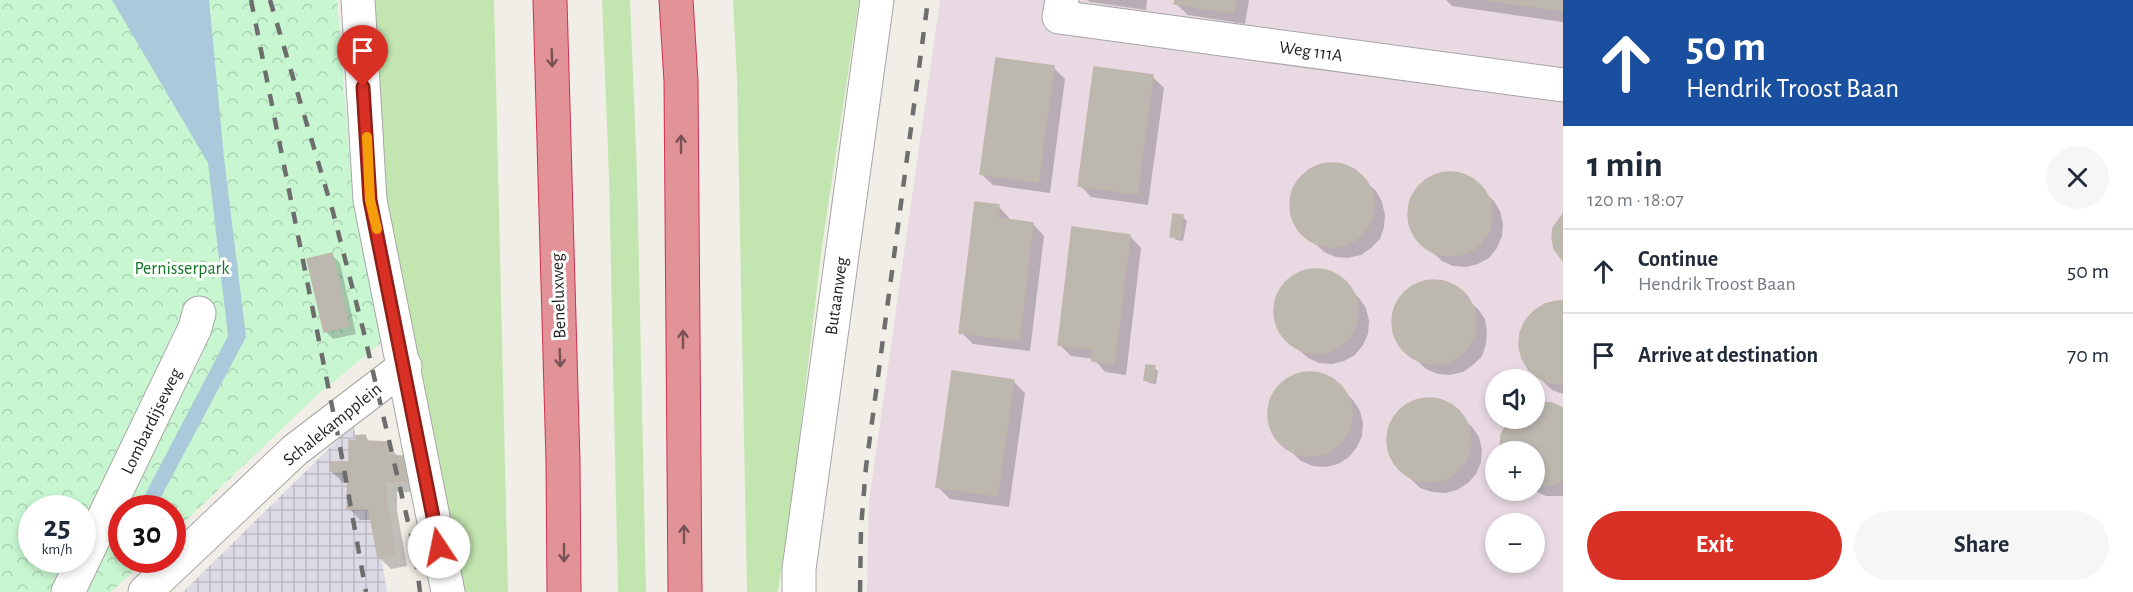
<!DOCTYPE html>
<html lang="en">
<head>
<meta charset="utf-8">
<style>
  body { margin:0; font-family:"Alegreya Sans",sans-serif; background:#f6f6f7; color:#1f2937; height:100vh; display:flex; flex-direction:column; font-size:22px; white-space:nowrap }
  * { box-sizing:border-box; margin:0 }
  p { font-size:20px; color:#747a83 }
  .icon { flex:none; width:33px; height:33px; fill:none; stroke:currentColor; stroke-width:2; stroke-linecap:round; stroke-linejoin:round }
  .map { position:relative; flex:1; overflow:hidden }
  .sheet { display:flex; flex-direction:column; background:#fff; width:570px }
  .sheet>* { flex:none }
  .guide { background:#1a4fa0; color:#fff; overflow:hidden }
  .tools { position:absolute; left:1485px; top:369px; display:grid; gap:12px }
  .tools a { display:grid; place-items:center; width:60px; height:60px; border-radius:50%; background:#fff; box-shadow:0 3px 9px #0003; font-size:30px }
  .speed { position:absolute; left:18px; top:495px; display:flex; gap:12px; font-size:30px; font-weight:700; text-align:center }
  .speed>* { display:grid; place-content:center; width:78px; height:78px; border-radius:50%; background:#fff; box-shadow:0 3px 9px #0003; line-height:1 }
  .speed small { font-size:15px; font-weight:400 }
  .speed .limit { border:9px solid #d22; background:#fff; color:#111 }
  .pin { position:absolute; display:grid; place-items:center; width:51px; height:51px; color:#fff; margin:-62px -26px; border-radius:50% 50% 50% 0; rotate:-45deg; box-shadow:0 0 6px #0007 }
  .pin .icon { rotate:45deg }
  .me { position:absolute; width:66px; margin:-33px; rotate:349deg; stroke-linejoin:round; filter:drop-shadow(0 0 4px #0008) }
  .turn { display:flex; align-items:center; gap:21px; height:126px; padding:0 24px; font-size:27px }
  .turn .icon { width:78px; height:78px; stroke-width:2.5 }
  .turn b { display:block; font-size:42px; line-height:51px }
  .round { display:grid; place-items:center; flex:none; width:63px; height:63px; border-radius:32px; background:#f6f6f7 }
  .overview { display:flex; align-items:center; justify-content:space-between; height:102px; padding:0 24px }
  h1 { font-size:36px; font-weight:700; line-height:45px }
  .cta { display:flex; gap:12px; margin-top:auto; padding:12px 24px }
  .cta a { flex:1; height:69px; border-radius:36px; background:#d93025; color:#fff; font-size:24px; font-weight:700; line-height:69px; text-align:center }
  .cta a+a { background:#f6f6f7; color:#1f2937 }
  ul { padding:0; list-style:none }
  li { display:flex; align-items:center; gap:18px; height:84px; padding:0 24px; border-top:2px solid #e0e1e3 }
  li div { flex:1 }
  li b { display:block; font-size:22px }
  li em { font-style:normal }
  main { display:flex; flex:1; min-height:0 }
  .map>svg:first-child { display:block }
</style>
</head>
<body>
<main>
<div class="map">
<svg width="1563" height="592" viewBox="0 0 1563 592">
  <defs>
    <pattern id="park-crowns" width="20" height="18" patternUnits="userSpaceOnUse" patternTransform="scale(1.5)"><rect width="20" height="18" fill="#c7f6d1"/><path d="M2 6a3 3 0 1 1 6 0M12 15a3 3 0 1 1 6 0" fill="none" stroke="#aad2b3"/></pattern>
    <pattern id="plaza-grid" width="8" height="8" patternUnits="userSpaceOnUse" patternTransform="scale(1.5)"><rect width="8" height="8" fill="#dcdbe5"/><path d="M0 4h8M4 0v8" fill="none" stroke="#bcbcc4"/></pattern>
  </defs>
  <rect width="100%" height="100%" fill="#f0eee6"/>
  <path fill="#e8d9e3" fill-rule="evenodd" d="M940 0H1563V592H867L869 501ZM1496 380H1534V418H1496ZM1496 452H1534V490H1496ZM1496 524H1534V562H1496Z"/>
  <path fill="#c3e6b0" d="M374 0H494L508 592H463L461 571 381 170Z
    M602 0H630L637 175 646 592H618L609 177Z
    M733 0H859L822 246 796 467 778 592H747L737 78Z"/>
  <path fill="url(#park-crowns)" fill-rule="evenodd" d="M0 0H337L352 187 383 341 315 397 173 533 172 508H122V560H145L111 592H0ZM32 508H82V560H32Z"/>
  <path fill="url(#plaza-grid)" d="M353 425 357 441H349V462H330V471L348 472 347 509H369L378 557H381L382 560 387 592H183Z"/>
  <path fill="#aac9da" d="M112 0H209L224 158 246 337 155 508H138L228 336 208 163Z"/>
  <path fill="#0003" d="M1087 0H1147L1146 10 1090 2Z
    M1177 0H1249L1245 24 1188 15 1176 4Z
    M1446 0H1563V22L1452 6Z
    M1053 67 1065 79 1050 193 993 185 981 174Z
    M1152 76 1164 88 1148 205 1091 197 1080 185Z
    M1329 165 1342 166 1353 170 1376 191 1382 202 1385 215 1384 227 1380 239 1371 248 1361 255 1348 258 1336 257 1324 252 1302 231 1295 220 1292 208 1293 196 1298 184 1306 174 1317 168Z
    M1447 174 1460 175 1471 180 1494 201 1500 211 1503 224 1502 236 1497 248 1489 258 1478 264 1466 267 1453 266 1442 261 1420 241 1413 230 1410 217 1411 205 1416 193 1424 184 1435 177Z
    M999 207 1010 219V221L1033 224 1044 236 1030 351 973 344 961 332Z
    M1183 217 1187 221 1183 241 1176 240 1172 236Z
    M1130 236 1141 248 1126 375 1105 372 1094 359 1071 356 1059 344Z
    M332 255 340 263 356 334 333 339 325 331Z
    M1313 271 1326 272 1337 277 1359 298 1366 308 1369 321 1368 334 1363 345 1355 355 1344 361 1332 364 1319 363 1308 358 1285 338 1279 327 1276 314 1277 302 1282 290 1290 280 1301 274Z
    M1431 282 1444 283 1455 288 1478 309 1485 319 1487 332 1486 344 1482 356 1473 365 1463 372 1450 375 1438 374 1426 369 1404 348 1397 338 1394 325 1395 313 1400 301 1408 291 1419 285Z
    M1563 303V394L1552 390 1530 369Z
    M1154 368 1158 371 1156 384 1149 383 1145 379Z
    M1306 374 1319 375 1331 379 1353 400 1360 411 1363 423 1362 436 1357 447 1349 457 1338 464 1326 467 1313 466 1301 461 1279 440 1272 429 1269 417 1270 404 1275 393 1283 383 1294 376Z
    M1013 381 1025 393 1009 507 950 499 938 487Z
    M1426 400 1438 401 1450 406 1472 427 1479 437 1482 450 1481 462 1476 474 1468 483 1457 490 1445 493 1432 492 1420 488 1398 466 1391 456 1388 443 1390 431 1394 419 1403 409 1413 403Z
    M1563 409V496H1546L1533 490H1534V418Z
    M365 436 371 443H387L398 457 406 458 418 492H397V511L407 566 391 569 379 557 373 520H360L349 508V483H343L331 471 350 464 359 442Z"/>
  <path fill="#bcb7af" stroke="#c0b7aa" stroke-width="1.5" d="M1175 0H1236L1234 13 1174 4Z
    M1489 0H1563V11Z
    M996 58 1054 66 1038 182 980 174Z
    M1094 67 1153 75 1137 194 1078 186Z
    M1290 205a42 42 0 1 1 84 0a42 42 0 1 1-84 0Z
    M1408 214a42 42 0 1 1 84 0a42 42 0 1 1-84 0Z
    M975 202 999 205 998 218 1033 223 1019 340 959 333Z
    M1173 214 1183 215 1180 238 1170 237Z
    M1563 214V261L1554 249 1552 238 1553 228Z
    M1072 227 1130 235 1114 364 1092 361 1093 349 1058 345Z
    M332 253 349 326 324 332 307 259Z
    M1274 311a42 42 0 1 1 84 0a42 42 0 1 1-84 0Z
    M1392 322a42 42 0 1 1 84 0a42 42 0 1 1-84 0Z
    M1557 301H1563V384L1551 383 1539 378 1529 370 1522 359 1519 346 1520 333 1525 321 1534 311 1545 304Z
    M1146 365 1155 366 1153 381 1144 380Z
    M952 371 1014 380 997 496 936 487Z
    M1268 414a42 42 0 1 1 84 0a42 42 0 1 1-84 0Z
    M1387 440a42 42 0 1 1 84 0a42 42 0 1 1-84 0Z
    M1539 402 1552 403 1563 408V480L1546 486 1534 485V452H1501L1500 448 1501 435 1510 418H1534V403Z
    M365 435 367 441 387 442V456H407L406 481H386V499L396 554 378 558 369 509H347L348 472 330 471V462H349V440L357 441 356 436Z"/>
  <g fill="none" stroke-linecap="round" stroke-linejoin="round">
    <g stroke="#a6a6a6" stroke-width="35">
      <path id="minor" d="M358 0 370 200 448 592
        M1062 0 1059 17 1563 85
        M68 592 195 328 199 313
        M145 592 295 450 405 366
        M799 592V569L877 0"/>
    </g>
    <g stroke="#d03051" stroke-width="35">
      <path id="highway" d="M550 0 563 461 564 592
        M676 0 681 81 685 592"/>
    </g>
    <use href="#minor" stroke="#fff" stroke-width="33"/>
    <use href="#highway" stroke="#e29397" stroke-width="33"/>
    <path stroke="#6d6d6d" stroke-width="4.5" stroke-dasharray="12 12" stroke-linecap="butt" d="M251 0 339 441 366 592
      M270 0 333 212 363 329 415 552 420 592
      M860 592 861 528 866 467 928 0"/>
  </g>
  <defs><path id="oneway-shaft" d="M-6 0H5M1.5-3L5.5 0L1.5 3" fill="none" stroke-width="1.6" stroke-linecap="round" stroke-linejoin="round" transform="scale(1.5)"/></defs>
  <g stroke="#775355">
    <use href="#oneway-shaft" transform="translate(552 58) rotate(88)"/>
    <use href="#oneway-shaft" transform="translate(681 144) rotate(-90)"/>
    <use href="#oneway-shaft" transform="translate(683 339) rotate(-90)"/>
    <use href="#oneway-shaft" transform="translate(560 358) rotate(88)"/>
    <use href="#oneway-shaft" transform="translate(684 534) rotate(-90)"/>
    <use href="#oneway-shaft" transform="translate(564 553) rotate(90)"/>
  </g>
  <g fill="none" stroke-linecap="round" stroke-linejoin="round">
    <g stroke="#8d1f18" stroke-width="15">
      <path id="route" d="M363 87 370 200 439 547"/>
    </g>
    <use href="#route" stroke="#d93025" stroke-width="10"/>
    <path stroke="#f59e0b" stroke-width="10" d="M367 137 370 200 377 229"/>
  </g>
  <g text-anchor="middle" stroke-width="6" stroke-linejoin="round" paint-order="stroke">
    <g font-size="18" fill="#1f1f1f" stroke="#fff">
      <text transform="translate(1311 51) rotate(8)" y="6">Weg 111A</text>
      <text transform="translate(558 296) rotate(-92)" y="6">Beneluxweg</text>
      <text transform="translate(836 296) rotate(-82)" y="6">Butaanweg</text>
      <text transform="translate(151 421) rotate(-64)" y="6">Lombardijseweg</text>
      <text transform="translate(332 424) rotate(-39)" y="6">Schalekampplein</text>
    </g>
    <g font-size="18" fill="#127829" stroke="#fff">
      <text x="182" y="274">Pernisserpark</text>
    </g>
  </g>
</svg>
<div class="tools">
<a><svg class="icon" aria-label="sound" viewBox="0 0 24 24"><path d="M4 9h4l5-4v14l-5-4H4zM17 9q2 3 0 6"/></svg></a>
<a>+</a>
<a>−</a>
</div>
<div class="speed"><div>25<small>km/h</small></div><div class="limit">30</div></div>
<div class="pin" style="left:363px;top:87px;background:#d93025"><svg class="icon" aria-label="arrive" viewBox="0 0 24 24"><path d="M6 21V4h12l-3 4 3 4H6"/></svg></div>
<svg class="me" style="left:439px;top:547px" viewBox="-20 -20 40 40"><circle r="19" fill="#fff"/><path d="M0-13L10 11 0 6-10 11z" fill="#d93025"/></svg>
</div>
<section class="sheet">
<div class="guide">
<div class="turn"><svg class="icon" aria-label="ahead" viewBox="0 0 24 24"><path d="M12 20V5M6 11l6-6 6 6"/></svg><div><b>50 m</b>Hendrik Troost Baan</div></div>
</div>
<div class="overview"><div><h1>1 min</h1><p>120 m · 18:07</p></div><a class="round"><svg class="icon" aria-label="close" viewBox="0 0 24 24"><path d="M6 6l12 12M18 6L6 18"/></svg></a></div>
<ul>
<li><svg class="icon" aria-label="ahead" viewBox="0 0 24 24"><path d="M12 20V5M6 11l6-6 6 6"/></svg><div><b>Continue</b><p>Hendrik Troost Baan</p></div><em>50 m</em></li>
<li><svg class="icon" aria-label="arrive" viewBox="0 0 24 24"><path d="M6 21V4h12l-3 4 3 4H6"/></svg><div><b>Arrive at destination</b></div><em>70 m</em></li>
</ul>
<div class="cta"><a>Exit</a><a>Share</a></div>
</section>
</main>
</body>
</html>
